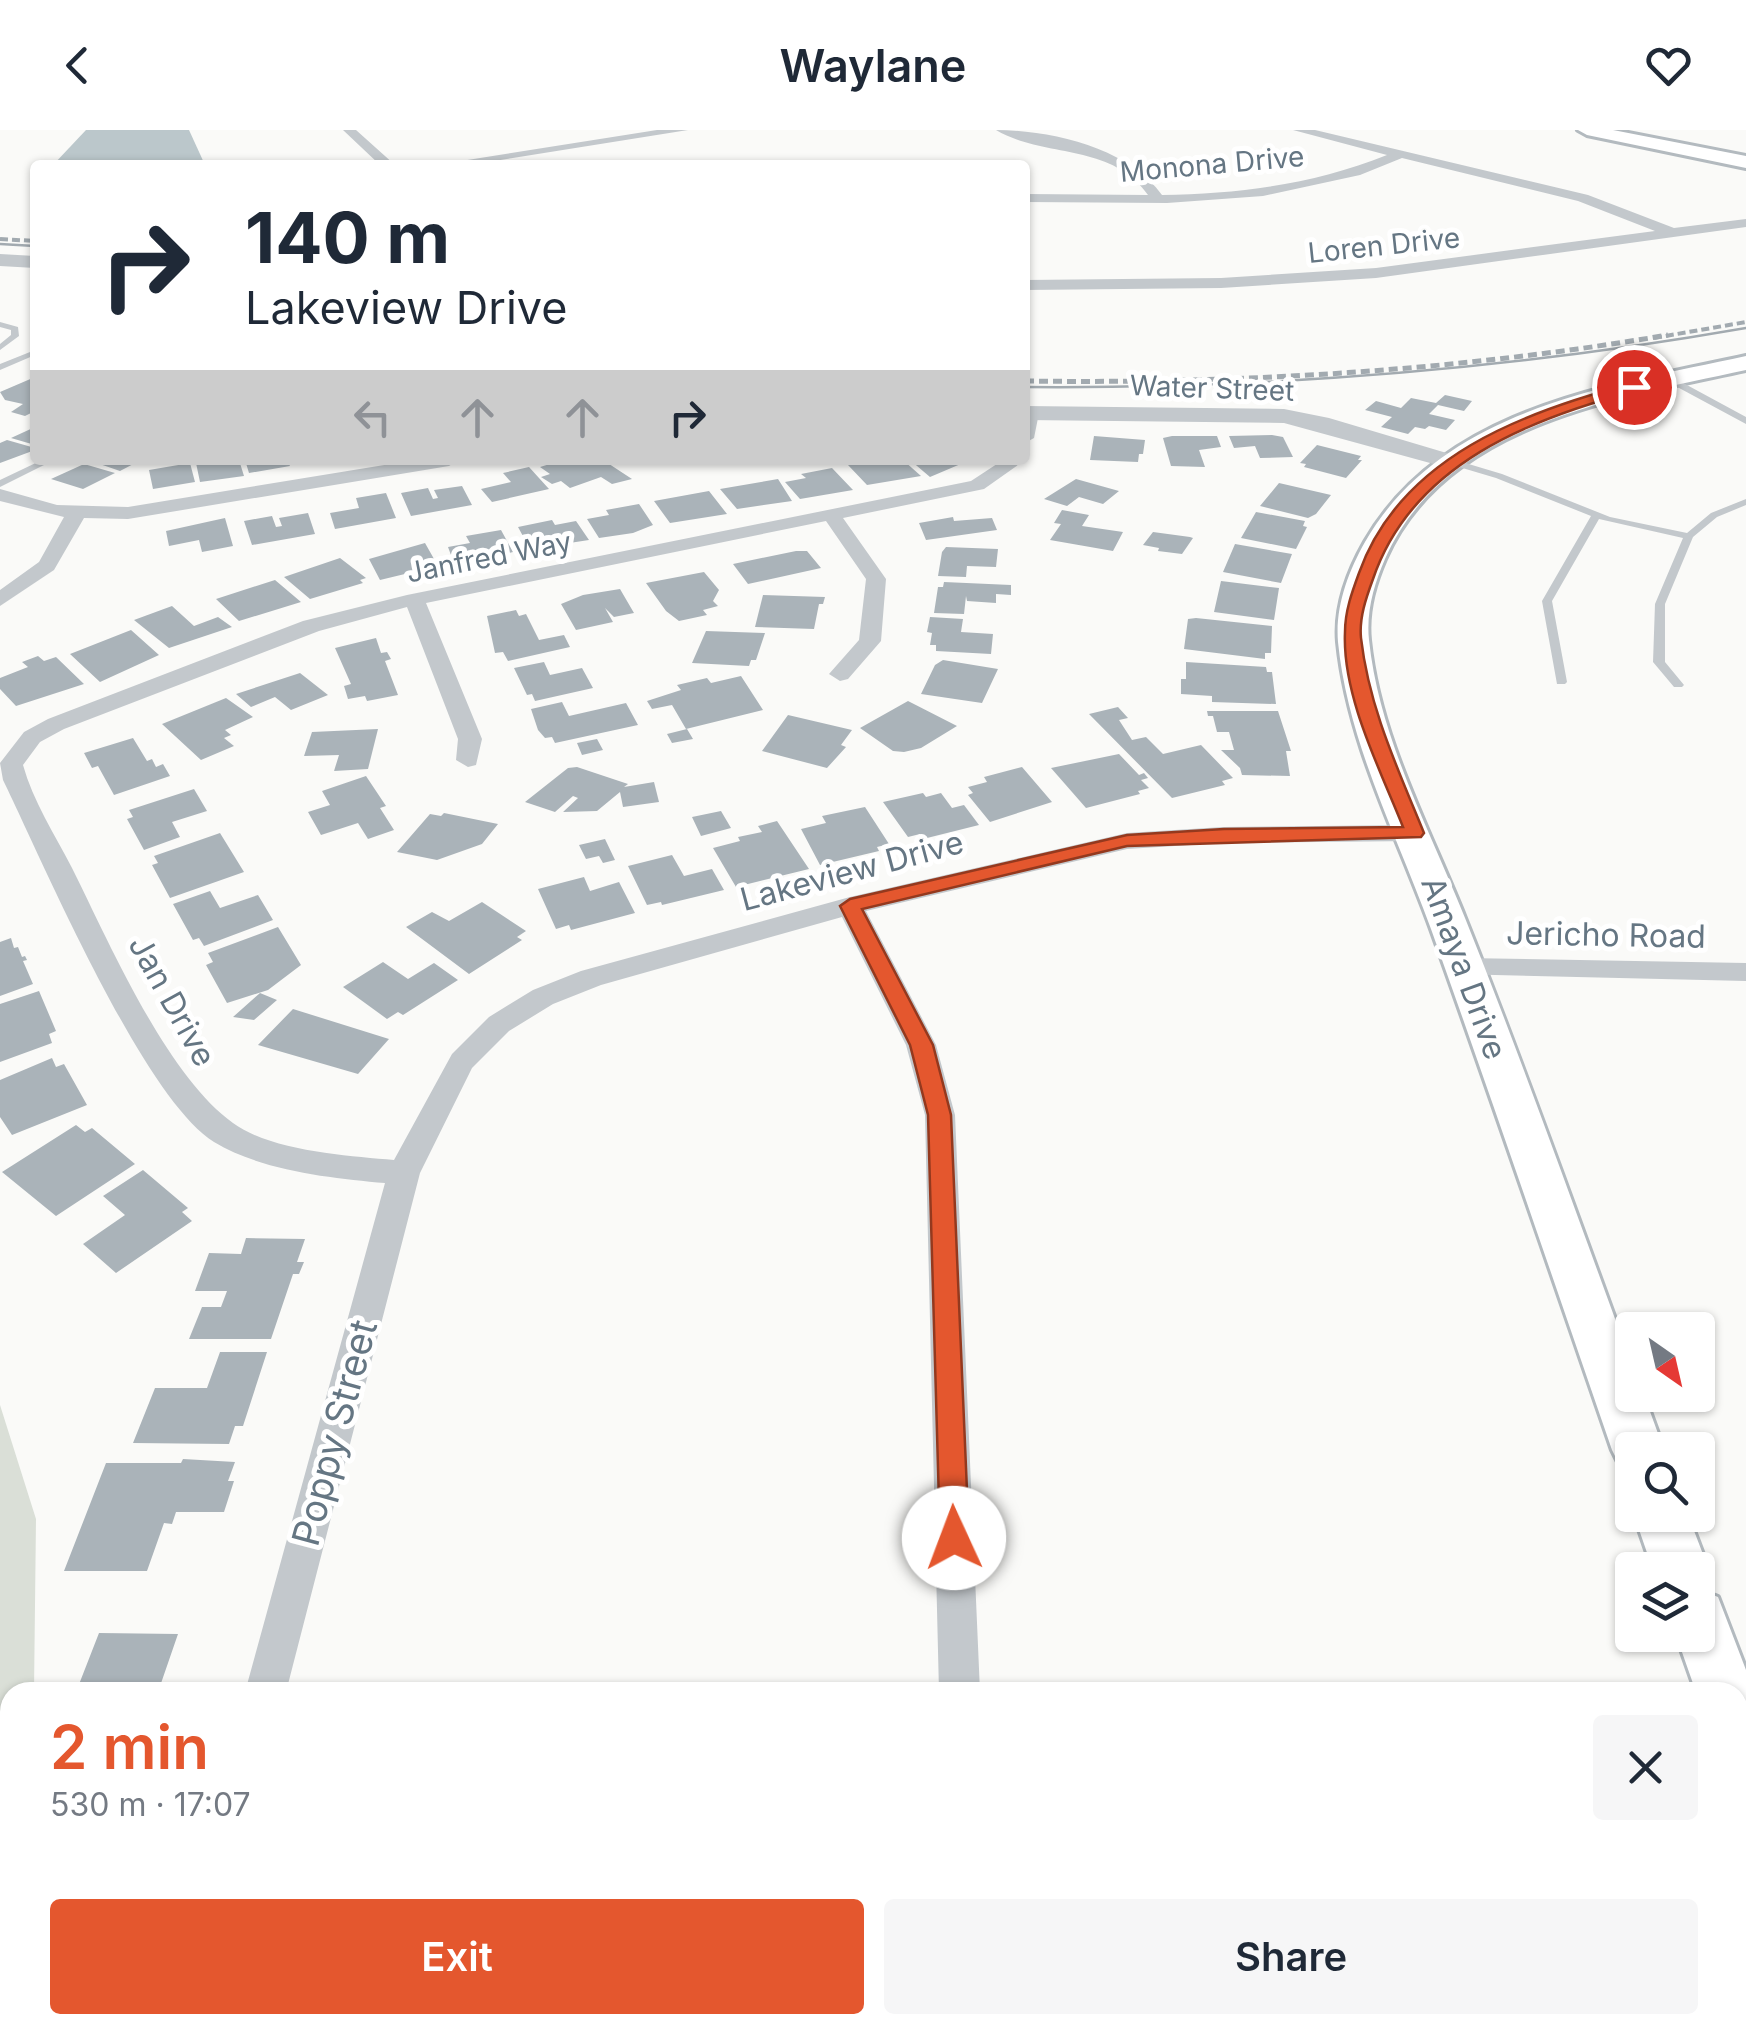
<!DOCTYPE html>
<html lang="en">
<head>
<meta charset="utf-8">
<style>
  body { margin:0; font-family:Inter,sans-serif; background:#f6f6f7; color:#1f2937; height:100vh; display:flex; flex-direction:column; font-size:38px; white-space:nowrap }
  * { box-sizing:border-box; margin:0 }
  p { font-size:32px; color:#747a83 }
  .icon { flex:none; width:55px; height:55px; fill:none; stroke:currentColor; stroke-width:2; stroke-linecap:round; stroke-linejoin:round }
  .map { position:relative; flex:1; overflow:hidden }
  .panel { position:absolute; left:0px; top:1552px; width:1748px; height:352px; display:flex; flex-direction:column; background:#fff; border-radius:30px 30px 0 0; box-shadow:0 2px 8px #0004 }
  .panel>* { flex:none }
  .banner { position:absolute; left:30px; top:30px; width:1000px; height:305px; border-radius:10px; box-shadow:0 2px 8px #0004; background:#fff; color:#1f2937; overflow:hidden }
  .needle { width:65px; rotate:146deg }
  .controls { position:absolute; left:1615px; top:1182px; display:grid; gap:20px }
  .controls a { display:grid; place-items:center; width:100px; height:100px; border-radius:10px; background:#fff; box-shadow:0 2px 8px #0004; font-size:50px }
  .pin { position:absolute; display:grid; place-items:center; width:85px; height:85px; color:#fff; margin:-42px; border:5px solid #fff; border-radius:50%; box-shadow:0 2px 10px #0007 }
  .me { position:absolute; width:110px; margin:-55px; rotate:358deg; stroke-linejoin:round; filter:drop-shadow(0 0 8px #0008) }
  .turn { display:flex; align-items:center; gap:35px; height:210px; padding:0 50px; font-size:45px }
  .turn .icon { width:130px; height:130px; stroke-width:2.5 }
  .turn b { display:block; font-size:70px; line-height:85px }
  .lanes { display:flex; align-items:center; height:95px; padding:0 50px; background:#0003; justify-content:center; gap:50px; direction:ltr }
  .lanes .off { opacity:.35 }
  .round { display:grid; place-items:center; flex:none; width:105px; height:105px; border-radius:10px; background:#f6f6f7 }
  .summary { display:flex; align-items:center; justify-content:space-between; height:170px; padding:0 50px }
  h1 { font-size:60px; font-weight:600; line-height:75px; color:#e4572e }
  .cta { display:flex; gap:20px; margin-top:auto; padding:20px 50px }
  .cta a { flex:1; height:115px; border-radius:10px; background:#e4572e; color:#fff; font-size:40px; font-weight:600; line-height:115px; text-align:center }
  .cta a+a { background:#f6f6f7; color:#1f2937 }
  header { display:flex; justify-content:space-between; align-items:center; height:130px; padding:0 50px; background:#fff; font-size:45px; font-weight:600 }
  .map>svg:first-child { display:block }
</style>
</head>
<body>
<header><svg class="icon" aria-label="back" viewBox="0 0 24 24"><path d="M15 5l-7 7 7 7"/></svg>Waylane<svg class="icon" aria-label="heart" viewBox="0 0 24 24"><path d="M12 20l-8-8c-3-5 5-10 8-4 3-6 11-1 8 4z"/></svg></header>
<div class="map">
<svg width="1746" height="1903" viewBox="0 0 1746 1903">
  <rect width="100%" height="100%" fill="#fafaf8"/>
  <path fill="#dadfd7" d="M0 1275 36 1389 34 1562H10V1895H87L84 1903H0Z"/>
  <path fill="#bbc7cb" d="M86 0H189L205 35H53Z"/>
  <path fill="#aab3b9" d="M35 247V281L25 286 11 282 23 274 5 270 0 262Z
    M1445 265 1472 271 1464 281 1438 275 1429 284 1455 290 1446 300 1429 296 1425 299 1415 297 1408 304 1381 297 1392 287 1365 280 1376 271 1401 278 1411 268 1436 273Z
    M35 297V315L11 308Z
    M1272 305 1283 307 1293 327 1260 328 1255 316 1234 318 1229 306Z
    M1094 306 1145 310 1143 324H1139L1138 332 1090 330Z
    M1172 306H1217L1221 317 1199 320 1205 337 1171 336 1163 308Z
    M7 310 35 318V320L0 333V313Z
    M1317 315 1361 326 1358 330H1362L1346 348 1304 337 1306 334 1300 333Z
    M88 330H141L120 341Z
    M213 330H239L244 346 200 352 196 333Z
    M245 330H287L290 336 249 343Z
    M563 330 568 333 603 330 632 349 612 354 601 347 570 358 561 351 552 354 541 347 550 344 540 337Z
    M873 330H903L921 346 867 355 848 335Z
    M910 330H970L930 347Z
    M190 333 195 352 153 359 149 340Z
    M84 334 115 343 83 359 51 349Z
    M529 337 549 359 492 372 481 359 511 352 503 343Z
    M832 338 853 360 800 369 785 352 806 348 801 344Z
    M778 349 792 371 737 379 720 359Z
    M1076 349 1119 361 1103 374 1079 367 1067 376 1044 369Z
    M1279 353 1331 365 1316 384 1308 388 1260 376Z
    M462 356 472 375 411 386 401 363 428 358 433 369 438 368 434 360Z
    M709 361 727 384 670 393 654 371Z
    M386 363 396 388 335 399 330 383 359 378 356 368Z
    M639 374 653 395 633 403 599 408 587 389 609 385 606 380Z
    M1062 380 1089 385 1082 396 1123 402 1113 421 1050 410 1061 394 1054 393Z
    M1256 382 1305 391 1303 396 1307 397 1296 419 1241 408Z
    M308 383 315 404 252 415 244 391 272 386 276 397 282 396 279 388Z
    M953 387 954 391 992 388 997 400 926 410 919 393Z
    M225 388 233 416 202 422 199 410 169 416 166 401Z
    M552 390 555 395 576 391 589 410 530 419 518 397Z
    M501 400 513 422 455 436 448 417 470 413 466 406Z
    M1153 402 1190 407 1193 408 1182 424 1158 421 1159 418 1143 415Z
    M425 413 438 436 380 450 369 429Z
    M1235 414 1292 424 1281 453 1223 442Z
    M946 417 998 419 996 437 967 436 966 447 938 446 942 422Z
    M796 421H807L821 438 748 454 733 434Z
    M340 428 366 448 360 450 363 453 310 469 284 447Z
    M704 442 719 460 713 471 718 476 703 480 707 485 679 491 666 481 646 453Z
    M275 450 301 472 239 491 216 469Z
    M1221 451 1279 458 1274 490 1214 482Z
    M944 452 1011 455V465L996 464V473L967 471 966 466 964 484 934 483 938 457H943Z
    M620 459 634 483 614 487 605 478 613 492 576 500 561 474 583 465Z
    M763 465 825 467 823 474H819L814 499 755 497Z
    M172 476 194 496 218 487 232 497 169 518 134 490Z
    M516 480 519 486 526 484 539 510 564 505 570 517 508 531 503 522 495 523 487 486Z
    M930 487 963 489 961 502 993 504 991 524 936 521V515H930L932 503 927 502Z
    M1196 488 1272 496 1271 523H1265V529L1184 519 1188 489Z
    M131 500 159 525 100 552 70 524Z
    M706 501 735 502 765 503 756 530H751L749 536 692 533Z
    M376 508 381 523 387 522 391 529 385 531 398 565 367 571 365 566 348 569 344 556 351 554 335 518Z
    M38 526 44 531 56 527 84 554 16 576 0 559V548L28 537 22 532Z
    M943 530 998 539 982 573 921 564 935 535Z
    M544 532 550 545 582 538 593 558 535 571 532 564 527 565 514 538Z
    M1186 532 1266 537 1267 542H1272L1276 574 1212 572V566L1181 564V549H1186Z
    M300 543 328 565 291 580 275 567 251 577 236 564Z
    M741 546 763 580 686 599 672 575 652 579 647 571 681 560 677 555 707 548 711 553Z
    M226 568 253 587 225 600 231 605 224 608 234 616 201 630 162 594Z
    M908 571 957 596 921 618 904 622 893 621 860 598Z
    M562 572 569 586 626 573 638 595 555 613 552 607 545 608 538 600 531 579Z
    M1118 577 1128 588 1119 590 1132 610 1146 607 1163 624 1201 615 1233 648 1222 651 1225 655 1172 668 1089 584Z
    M1207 581H1278L1291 621H1286L1290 646 1242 645 1240 638 1221 620H1234L1229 602H1217L1213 586H1208Z
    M788 585 852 600 841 615 846 617 827 638 762 621Z
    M378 599 368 639 334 641 339 625 304 626 312 602Z
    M687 599 693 609 672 613 667 604Z
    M133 608 147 631 152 629 156 637 163 634 170 646 114 665 98 636 92 638 84 623Z
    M597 609 603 620 582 625 577 613Z
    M1119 624 1139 645 1144 643 1148 648 1141 650 1149 658 1138 661 1140 664 1086 678 1051 638Z
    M577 637 628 654 624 657 654 652 659 672 623 677 620 662 597 681 563 682 578 668 573 666 555 682 525 672 568 638Z
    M1022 637 1052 672 990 692 968 665 973 663 968 657 987 652 984 647Z
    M366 646 386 676 380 678 394 700 368 709 358 693 321 705 308 682 330 675 322 661Z
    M194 659 207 681 172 692 180 707 144 720 127 689 133 687 129 680Z
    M923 663 926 667 941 663 952 678 964 675 979 695 923 709 920 704 908 707 883 672Z
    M865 677 889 714 877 717 879 721 820 735 801 699 826 693 822 686Z
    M721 681 731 698 701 706 692 687Z
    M444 683 498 694 482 714 437 730 397 722 430 684 441 686Z
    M777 691 809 739 736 757 713 718 740 711 738 707 762 702 758 696Z
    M220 703 244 742 170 768 152 735 158 733 154 726Z
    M605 709 615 730 603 733 599 726 586 729 579 715Z
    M672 725 684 746 712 739 724 760 662 775 661 772 647 775 628 736Z
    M584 747 590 761 619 752 635 783 571 800 569 795 556 799 538 759Z
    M210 761 220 778 258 765 273 790 204 816 199 808 193 810 173 774Z
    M482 772 526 801 517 807 522 810 469 844 406 797 432 782 449 791Z
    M278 797 301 835 268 860 227 873 206 835 213 832 208 823Z
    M11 808 14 818 18 817 22 827 25 826 27 830 23 831 33 854 0 866V812Z
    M383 832 408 849 434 833 458 850 403 885 398 882 387 889 343 857Z
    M39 861 56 901 49 904 52 913 0 932V874Z
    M260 863 277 870 254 890 233 887Z
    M293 879 389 909 358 944 258 915Z
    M52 928 56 937 64 934 87 975 12 1005 0 987V950Z
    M76 995 85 1002 92 998 135 1034 56 1086 2 1042Z
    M143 1040 188 1078 182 1082 192 1091 116 1143 83 1114 125 1085 103 1066Z
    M246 1108 305 1109 297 1132H304L299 1144H293L271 1209H189L202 1177H221L227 1161H195L209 1123 241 1124Z
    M220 1222H267L243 1296H235L229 1314 133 1313 155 1258H207Z
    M183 1329 235 1332 228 1351H234L224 1382H176L172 1394 164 1393 147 1441H64L106 1333H181Z
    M99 1503 178 1504 158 1562H76Z"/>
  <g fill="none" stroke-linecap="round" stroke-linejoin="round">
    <g stroke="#b3babf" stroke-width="6">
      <path id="secondary" d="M1578 0H1613L1746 26V38L1587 5Z
        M1746 226V240C1618 268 1445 293 1385 429 1374 454 1366 482 1369 510 1379 607 1429 698 1465 788 1524 935 1577 1086 1632 1235V1265H1644L1664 1320H1632V1341L1620 1336 1612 1320C1552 1146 1493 972 1431 799 1397 705 1348 613 1338 512 1335 477 1348 442 1365 412 1442 278 1609 256 1746 226Z
        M1634 1385H1688L1709 1440 1698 1459 1718 1467 1746 1540V1651L1738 1648V1562H1696L1676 1505H1698V1440H1653Z"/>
    </g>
    <path fill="#c3c8cc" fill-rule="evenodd" d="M0 192 18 197 19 206 0 220V214L11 205V200L0 197Z
      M35 220V225L0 240V234Z
      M1668 248H1674L1746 287V294L1668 252Z
      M1452 329 1502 344 1610 387 1687 403 1711 383 1746 369V375L1717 387 1693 407 1665 474V532L1684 555 1682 557H1674L1653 532 1655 474 1683 408 1599 389 1552 471 1567 552 1565 554H1557L1542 471 1591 386 1496 348 1449 334V330Z
      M42 330H54L0 357V350Z"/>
    <path fill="#c3c8cc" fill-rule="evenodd" d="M343 0H356L395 35H380Z
      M657 0H688L469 35H436Z
      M996 0C1051 0 1129 18 1162 65 1240 64 1315 54 1387 25L1293 0H1315L1588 65 1674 98 1746 89V97L1376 148 1221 158 1025 160V150L1221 148 1376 138 1655 101 1578 71 1402 28 1360 45 1263 66 1167 73 1025 72V64L1148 65C1113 13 1043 28 996 0Z
      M1030 278 1039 283 1034 308 1025 313V279Z
      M415 330H458L449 336 128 389 84 388 54 440 0 476V460L39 432 64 387 0 371V359L57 375 128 377Z
      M1003 330H1025L984 359 843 388 886 449 881 511 848 549 840 551 829 544 859 510 866 449 826 391 426 473 482 609 476 635 468 637 456 630 458 609 407 477 319 501 64 599 40 612 23 635C33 671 55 705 72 738 109 812 166 945 233 993 271 1021 348 1026 394 1030L452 924 489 887 533 860 581 841 850 767 1127 703 1223 697 1415 695 1428 703 1415 711 1223 713 1127 719 866 781 936 915 955 985 980 1562H939L925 985 906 915 842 787 601 855 553 874 509 901 472 938 420 1043 286 1562H245L385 1053C331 1048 262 1041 214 1012 143 968 43 732 3 650L0 633 24 602 48 589 303 491 407 465 971 351Z
      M1464 828 1746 833V851L1454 844 1450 837 1454 830Z
      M127 1895H175L172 1903H124Z
      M947 1895H995V1903H947Z"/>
    <path fill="#c3c8cc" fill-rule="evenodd" d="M0 124 35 126V138L0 136Z
      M1025 276 1284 279 1329 288 1460 327 1464 332 1452 339 1284 293 1025 290Z"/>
    <use href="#secondary" fill="#fff" fill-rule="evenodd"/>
    <path stroke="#a2aab0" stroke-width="2.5" d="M0 114 35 116
      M1025 257C1268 259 1506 240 1746 198"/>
    <path stroke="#a2aab0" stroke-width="4" stroke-dasharray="8 4" stroke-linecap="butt" d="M0 109 35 111
      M1654 208 1746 192"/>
    <path stroke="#a2aab0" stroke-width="5" stroke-dasharray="9 5" stroke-linecap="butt" d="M1025 251C1241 254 1456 241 1668 205"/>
  </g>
  <path fill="#e4572e" stroke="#94391e" stroke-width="2.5" d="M1634 253 1641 257 1639 260C1531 288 1412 334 1373 449 1366 468 1359 488 1361 508 1369 578 1398 639 1424 703L1421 707 1127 716 862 779 933 915 951 985 969 1408 965 1418 954 1422 944 1418 940 1408 928 985 910 915 840 776 850 769 1127 705 1224 699 1403 697C1380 639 1342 566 1345 502 1345 481 1352 462 1359 443 1400 327 1525 281 1634 253Z"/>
  <g text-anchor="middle" stroke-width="10" stroke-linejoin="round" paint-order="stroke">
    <g font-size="28" fill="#657683" stroke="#fff">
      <text transform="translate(1212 34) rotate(-5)" y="10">Monona Drive</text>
      <text transform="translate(1384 115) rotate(-6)" y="10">Loren Drive</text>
      <text transform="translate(1212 258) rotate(2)" y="10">Water Street</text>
      <text transform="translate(489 427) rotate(-11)" y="10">Janfred Way</text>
    </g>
    <g font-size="32" fill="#657683" stroke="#fff">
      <text transform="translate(852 741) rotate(-15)" y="11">Lakeview Drive</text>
      <text transform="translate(1606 805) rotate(1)" y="11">Jericho Road</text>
      <text transform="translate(1464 838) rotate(70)" y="11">Amaya Drive</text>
      <text transform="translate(172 871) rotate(61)" y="11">Jan Drive</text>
    </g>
    <g font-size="38" fill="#657683" stroke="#fff">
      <text transform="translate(335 1303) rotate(-75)" y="13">Poppy Street</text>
    </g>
  </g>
</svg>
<div class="controls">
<a><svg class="needle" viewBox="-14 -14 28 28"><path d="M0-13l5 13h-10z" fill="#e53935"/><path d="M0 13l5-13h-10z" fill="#747a83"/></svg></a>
<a><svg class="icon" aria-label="search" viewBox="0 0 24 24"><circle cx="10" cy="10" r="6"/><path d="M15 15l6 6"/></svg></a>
<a><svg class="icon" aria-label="layers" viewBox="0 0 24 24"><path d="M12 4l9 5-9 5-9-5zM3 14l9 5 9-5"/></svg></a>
</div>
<div class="pin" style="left:1634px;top:257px;background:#d93025"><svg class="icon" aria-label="arrive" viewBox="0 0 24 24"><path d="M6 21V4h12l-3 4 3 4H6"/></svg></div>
<svg class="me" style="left:954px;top:1408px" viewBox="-20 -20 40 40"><circle r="19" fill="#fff"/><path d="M0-13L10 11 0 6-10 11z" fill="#e4572e"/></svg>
<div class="banner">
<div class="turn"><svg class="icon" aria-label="right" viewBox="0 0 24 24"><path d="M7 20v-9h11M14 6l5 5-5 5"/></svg><div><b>140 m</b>Lakeview Drive</div></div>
<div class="lanes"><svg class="icon off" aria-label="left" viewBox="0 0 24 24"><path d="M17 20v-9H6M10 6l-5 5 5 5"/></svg><svg class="icon off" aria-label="ahead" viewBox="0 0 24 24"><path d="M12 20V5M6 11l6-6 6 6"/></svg><svg class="icon off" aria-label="ahead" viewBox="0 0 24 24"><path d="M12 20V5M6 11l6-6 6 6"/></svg><svg class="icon" aria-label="right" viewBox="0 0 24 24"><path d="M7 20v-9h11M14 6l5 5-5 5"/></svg></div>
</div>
<section class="panel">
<div class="summary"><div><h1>2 min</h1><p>530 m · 17:07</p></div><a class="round"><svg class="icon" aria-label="close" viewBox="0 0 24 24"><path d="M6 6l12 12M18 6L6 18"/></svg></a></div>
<div class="cta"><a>Exit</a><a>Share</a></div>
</section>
</div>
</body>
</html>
